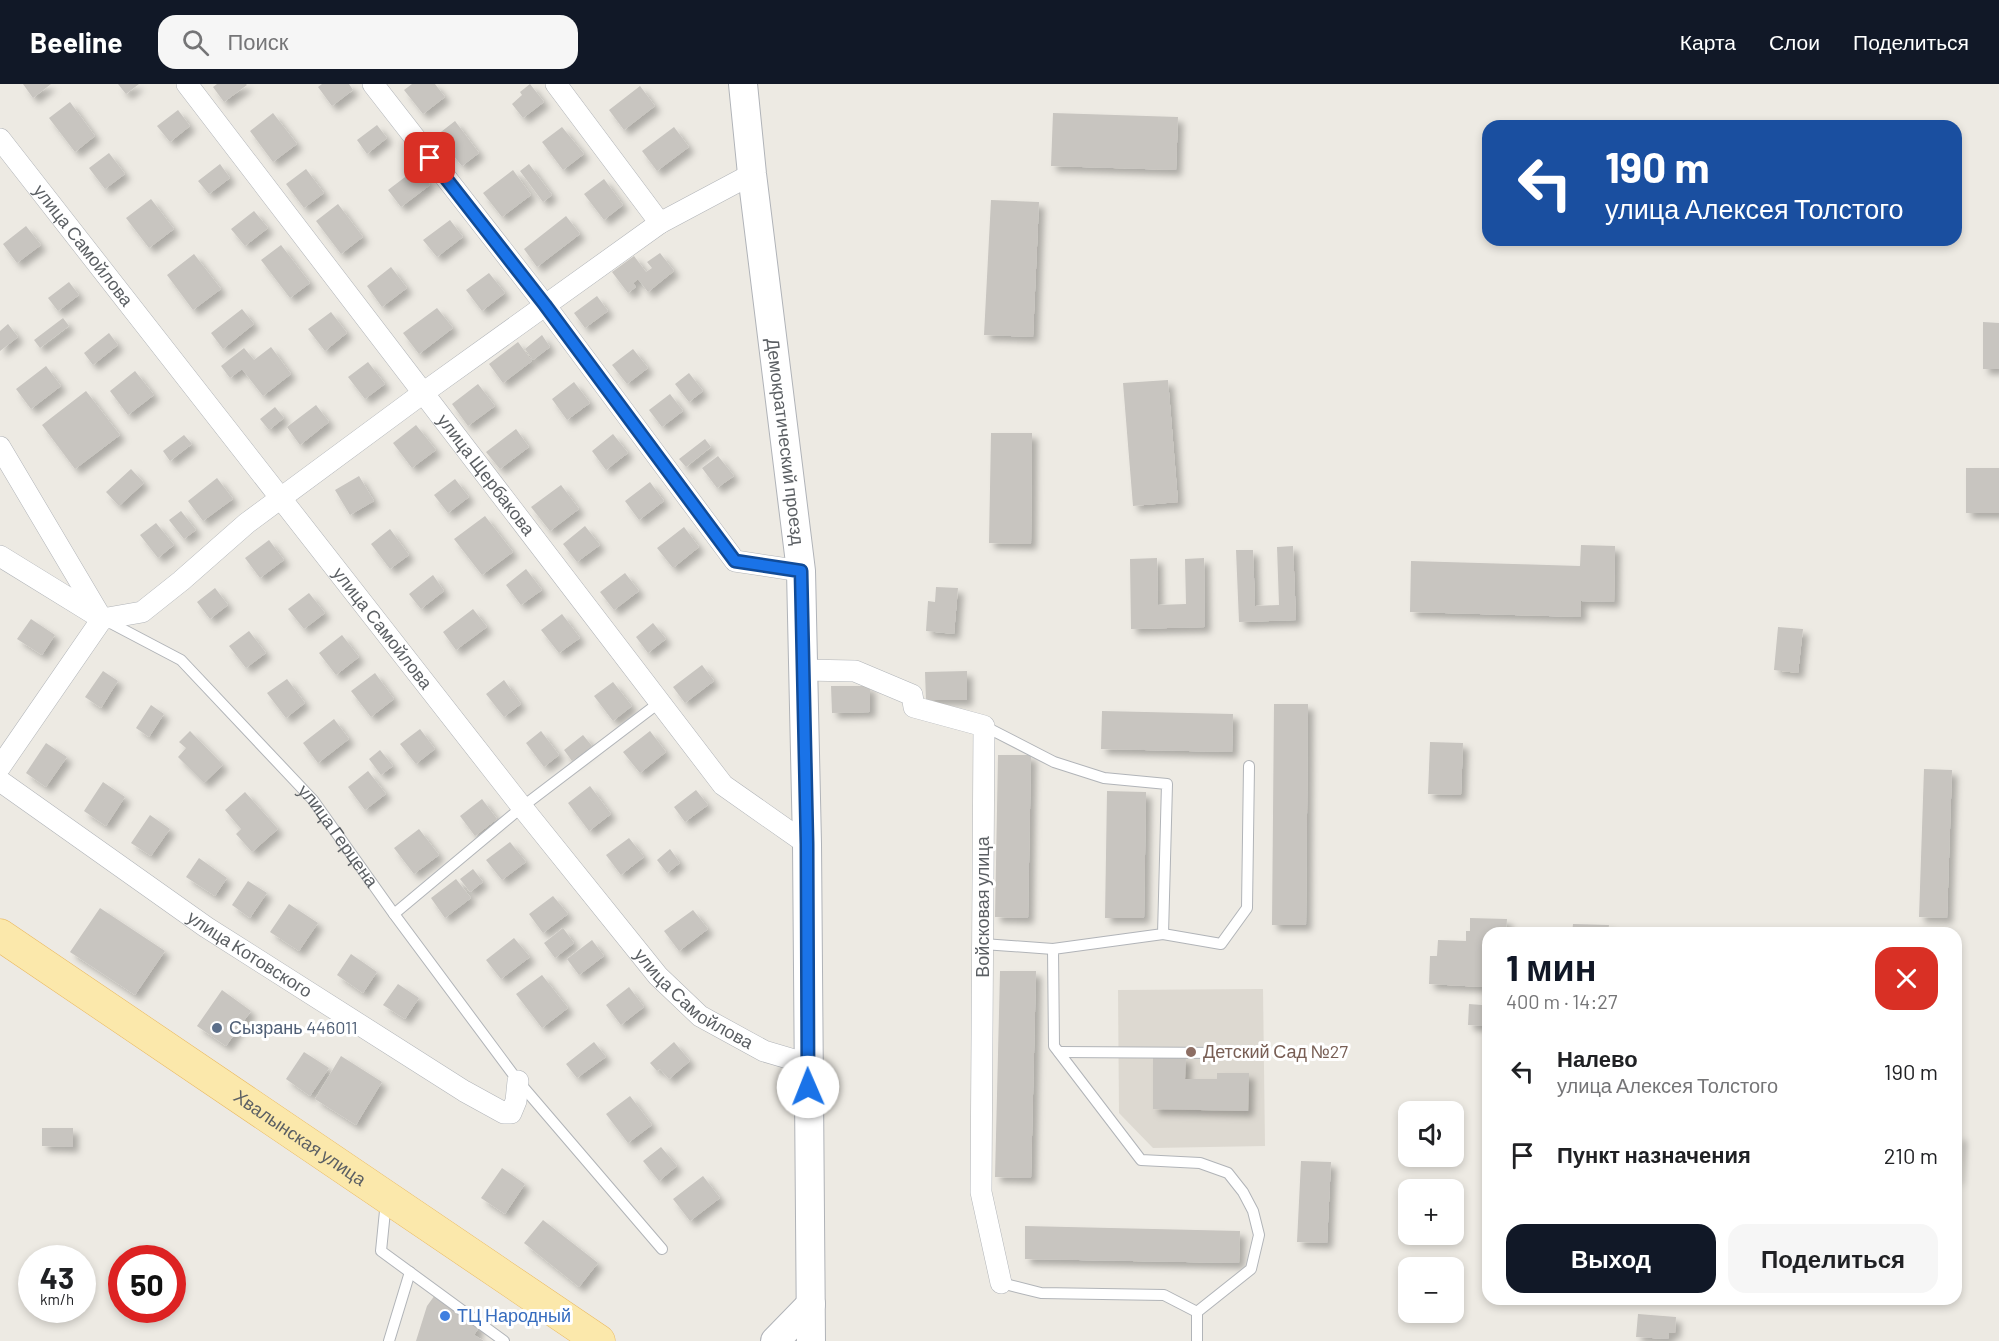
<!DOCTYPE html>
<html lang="ru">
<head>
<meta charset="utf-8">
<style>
  body { margin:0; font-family:Barlow,sans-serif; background:#f6f6f6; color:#202124; height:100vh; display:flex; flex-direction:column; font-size:22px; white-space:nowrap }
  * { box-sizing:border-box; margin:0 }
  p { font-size:20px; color:#757577 }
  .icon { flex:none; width:33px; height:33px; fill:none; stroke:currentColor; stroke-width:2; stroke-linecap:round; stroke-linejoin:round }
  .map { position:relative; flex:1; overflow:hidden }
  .panel { position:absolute; left:1482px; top:843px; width:480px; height:378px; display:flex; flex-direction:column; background:#fff; border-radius:18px; box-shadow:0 3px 9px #0003 }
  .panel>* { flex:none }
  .guide { position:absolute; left:1482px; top:36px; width:480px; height:126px; border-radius:18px; box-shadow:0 3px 9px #0003; background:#1a4fa0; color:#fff; overflow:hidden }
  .tools { position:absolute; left:1398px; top:1017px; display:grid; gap:12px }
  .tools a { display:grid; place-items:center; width:66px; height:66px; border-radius:12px; background:#fff; box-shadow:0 3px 9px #0003; font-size:30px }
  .speed { position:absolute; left:18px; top:1161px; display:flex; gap:12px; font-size:30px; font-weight:700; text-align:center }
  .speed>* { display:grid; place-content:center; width:78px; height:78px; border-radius:50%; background:#fff; box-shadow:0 3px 9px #0003; line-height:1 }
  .speed small { font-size:15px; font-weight:400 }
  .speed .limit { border:9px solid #d22; background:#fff; color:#111 }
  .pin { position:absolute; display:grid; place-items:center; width:51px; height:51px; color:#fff; margin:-26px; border-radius:12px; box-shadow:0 3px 9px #0006 }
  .me { position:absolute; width:66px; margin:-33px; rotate:359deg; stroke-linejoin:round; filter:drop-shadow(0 0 4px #0008) }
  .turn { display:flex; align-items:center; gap:21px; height:126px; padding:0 24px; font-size:27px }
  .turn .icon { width:78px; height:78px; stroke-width:2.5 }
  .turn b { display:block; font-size:42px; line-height:51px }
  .round { display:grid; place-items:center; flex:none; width:63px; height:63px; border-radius:18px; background:#f6f6f6 }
  .summary { display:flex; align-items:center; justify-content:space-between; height:102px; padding:0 24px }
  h1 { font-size:36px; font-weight:700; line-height:45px; color:#111827 }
  .cta { display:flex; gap:12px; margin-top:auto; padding:12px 24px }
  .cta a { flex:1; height:69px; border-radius:18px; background:#111827; color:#fff; font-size:24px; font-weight:700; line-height:69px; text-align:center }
  .cta a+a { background:#f6f6f6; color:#202124 }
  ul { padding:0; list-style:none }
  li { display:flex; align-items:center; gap:18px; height:84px; padding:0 24px }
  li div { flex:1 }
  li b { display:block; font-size:22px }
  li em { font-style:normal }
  header { display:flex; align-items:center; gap:36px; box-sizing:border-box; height:84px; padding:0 30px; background:#111827; color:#fff }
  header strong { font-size:28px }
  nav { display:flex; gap:33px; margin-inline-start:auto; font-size:21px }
  .search { width:420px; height:54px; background:#f6f6f6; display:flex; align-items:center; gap:15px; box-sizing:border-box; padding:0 21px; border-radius:18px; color:#757577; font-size:22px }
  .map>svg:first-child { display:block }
</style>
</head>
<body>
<header>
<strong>Beeline</strong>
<div class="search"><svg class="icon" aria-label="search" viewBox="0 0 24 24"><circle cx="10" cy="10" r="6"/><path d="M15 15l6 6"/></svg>Поиск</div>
<nav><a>Карта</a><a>Слои</a><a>Поделиться</a></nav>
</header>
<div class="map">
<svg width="1999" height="1257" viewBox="0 0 1999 1257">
  <defs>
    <filter id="shadow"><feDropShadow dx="5.5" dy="5.5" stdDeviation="3" flood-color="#0004"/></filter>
  </defs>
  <rect width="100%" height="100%" fill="#edeae3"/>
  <path fill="#ddd9d1" d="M1263 905 1265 1062 1153 1064 1119 1029 1118 906Z"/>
  <path fill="#c8c5c0" filter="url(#shadow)" d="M23 0H51L33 14Z
    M118 0H139L126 10Z
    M217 0H246L247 1 224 18 213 3Z
    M322 0H349L353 6 332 22 318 3Z
    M412 0H435L445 13 423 30 404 6Z
    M530 0 544 18 523 34 512 20 522 11 520 8Z
    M640 2 655 22 624 46 609 26Z
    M70 18 95 52 75 68 49 34Z
    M178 26 190 42 170 58 157 42Z
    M273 29 297 60 273 78 250 47Z
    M1053 29 1178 33 1176 86 1051 82Z
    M455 37 479 69 462 82 437 51Z
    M377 41 387 54 367 70 357 56Z
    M562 43 584 70 563 86 542 58Z
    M674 43 689 63 657 87 642 67Z
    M109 69 125 90 105 105 89 84Z
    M220 80 230 94 209 110 198 97Z
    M529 80 552 111 543 118 520 87Z
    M417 84 430 101 401 123 388 106Z
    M306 85 324 109 304 124 286 100Z
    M513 86 531 111 502 133 483 109Z
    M604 95 623 121 604 136 584 110Z
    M151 115 174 145 149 164 126 134Z
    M991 116 1039 118 1033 253 984 251Z
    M338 120 363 153 341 170 316 137Z
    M254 127 268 144 245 162 231 145Z
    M566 132 580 150 537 183 524 165Z
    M450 136 463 153 437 173 423 156Z
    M26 142 41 161 17 179 3 160Z
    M281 161 310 199 290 214 261 176Z
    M660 169 674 187 648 208 638 195 633 199 636 203 628 209 612 188 634 172 646 188 652 184 647 178Z
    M194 170 221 205 193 226 167 191Z
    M391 183 407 204 382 223 367 202Z
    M489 189 505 209 482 227 466 206Z
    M69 198 79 211 58 227 48 214Z
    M597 212 608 227 585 244 574 229Z
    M437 224 453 244 419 270 403 249Z
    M242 225 254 240 223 265 211 249Z
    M331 228 347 249 325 267 308 245Z
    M63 234 69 242 40 264 34 256Z
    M1983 238 1999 239V285H1983Z
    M8 240 18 253 0 267V247Z
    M109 249 118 261 93 281 84 269Z
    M542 251 550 263 533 276 525 265Z
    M518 258 532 277 503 299 489 280Z
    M271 263 291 290 263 312 242 285 230 294 221 282 244 264 254 276Z
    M633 265 648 284 627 300 612 281Z
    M368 278 385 300 365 315 348 293Z
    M46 282 61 302 31 325 16 305Z
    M135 287 154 311 128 331 110 307Z
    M689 289 703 307 689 318 675 300Z
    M1168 296 1178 418 1133 422 1123 299Z
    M574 298 590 319 567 336 552 315Z
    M478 300 495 322 468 342 452 320Z
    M86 307 120 351 75 385 42 341Z
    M670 310 683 327 662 343 649 326Z
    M316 321 329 338 300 361 287 343Z
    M275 323 284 334 269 346 260 335Z
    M416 341 436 366 412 384 393 359Z
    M516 345 529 363 500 385 486 368Z
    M991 349H1032L1031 460 989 459Z
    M613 350 628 369 606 386 592 367Z
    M184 351 192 360 170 377 163 367Z
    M705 355 711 363 686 383 679 375Z
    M718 372 734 392 717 404 702 384Z
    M1966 384H1999V429H1966Z
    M131 385 144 399 119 422 106 408Z
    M359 392 374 417 350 431 335 406Z
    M217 394 233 415 203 437 188 417Z
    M455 395 469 413 448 429 434 411Z
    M650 398 664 417 639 436 625 417Z
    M561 401 579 425 550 447 531 423Z
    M181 427 196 446 184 455 169 436Z
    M485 432 513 468 482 491 454 455Z
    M156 439 174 461 158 474 140 451Z
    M585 442 600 461 577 478 563 460Z
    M684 443 699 463 673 484 657 464Z
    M390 445 409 471 390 485 371 460Z
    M269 456 284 476 260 494 245 474Z
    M1581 461 1615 462 1614 518 1581 517V533L1410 528 1411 477 1580 482Z
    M1293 462 1296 536 1239 538 1236 466H1253L1255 522 1279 521 1277 463Z
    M1157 474 1158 521 1186 520 1185 475 1204 474 1205 543 1131 545 1130 475Z
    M526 485 542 506 521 521 506 501Z
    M625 489 639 507 614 526 600 508Z
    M433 491 444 507 421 525 409 510Z
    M936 503 958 504 954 550 926 547 928 517 935 518Z
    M215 504 228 521 210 535 197 518Z
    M309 509 325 529 304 545 288 525Z
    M473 525 487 543 456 566 443 548Z
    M562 530 580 554 559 569 541 546Z
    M31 535 55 551 42 571 17 555Z
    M653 539 666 555 648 569 636 553Z
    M1778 543 1803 545 1798 589 1774 586Z
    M249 547 266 569 246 584 229 562Z
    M342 551 359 573 336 591 319 569Z
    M702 581 714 597 685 619 673 603Z
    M103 587 118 597 101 624 85 613Z
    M967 587V616H926L925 588Z
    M375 589 394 615 371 633 351 607Z
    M287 595 305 619 286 634 267 609Z
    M504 596 521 620 504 633 486 610Z
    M613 598 632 622 613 637 594 612Z
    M831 602H870V628L832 629Z
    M1274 620H1308L1306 841H1272Z
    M151 621 164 630 149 653 136 644Z
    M1102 627 1233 630 1232 668 1101 665Z
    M334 635 349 655 318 679 303 659Z
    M420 645 435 665 416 680 400 660Z
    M190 647 223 681 204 699 178 673 186 664 179 658Z
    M541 647 559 671 544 683 526 659Z
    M650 647 666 668 640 689 623 668Z
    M583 651 592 662 572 677 564 666Z
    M1430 658 1463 659 1461 711 1428 710Z
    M46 659 67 673 46 703 26 689Z
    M380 666 393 682 381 691 369 675Z
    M998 671H1031L1028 834 995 833Z
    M1924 685 1952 686 1947 834 1919 833Z
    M368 687 386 710 365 726 348 703Z
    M103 698 125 713 106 742 84 727Z
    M590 702 611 730 589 747 568 719Z
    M696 706 708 721 685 738 674 723Z
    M1107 707 1146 708 1144 834H1105Z
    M245 708 278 745 252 768 236 750 241 745 225 726Z
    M482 715 497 735 475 752 460 732Z
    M150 731 170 745 151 772 131 759Z
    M419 745 439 771 414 790 394 764Z
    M629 754 644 773 621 791 606 771Z
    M510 758 526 778 502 796 486 776Z
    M670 765 680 779 667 789 657 776Z
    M199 774 227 794 215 812 186 793Z
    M473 785 483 798 470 808 460 795Z
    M456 795 471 814 445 834 431 814Z
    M248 797 267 809 250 834 232 821Z
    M553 812 568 830 543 849 529 830Z
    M289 820 318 839 299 867 270 848Z
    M100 824 165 867 135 911 70 868Z
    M693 826 708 845 679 867 664 847Z
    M1470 834 1507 835 1506 849H1488V942L1468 941 1469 920 1482 921 1483 903 1429 900 1430 872H1437L1438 856 1466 857V847H1470Z
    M1573 840 1609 841 1608 849H1572Z
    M563 844 574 859 555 874 544 859Z
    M514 854 530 873 501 895 486 876Z
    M592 856 604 872 579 891 567 875Z
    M351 870 377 888 363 909 337 891Z
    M1000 887H1036L1031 1094 995 1093Z
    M542 891 568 924 542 944 516 910Z
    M398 900 419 914 405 935 383 921Z
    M629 903 644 923 621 941 606 921Z
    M222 906 251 927 226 962 197 942Z
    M594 958 606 973 577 994 566 980Z
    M674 958 690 977 669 995 660 985 657 987 650 979Z
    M304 968 329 984 310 1012 286 995Z
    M341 972 382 998 356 1041 315 1015Z
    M1153 973H1186L1185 995H1217V989H1249L1248 1027 1153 1025Z
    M630 1012 652 1041 628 1059 606 1030Z
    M42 1044H73V1063L42 1062Z
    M1956 1051H1961L1958 1096H1956Z
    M661 1063 677 1082 659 1097 643 1077Z
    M1301 1077 1331 1078 1327 1159 1297 1158Z
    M502 1084 525 1100 505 1130 481 1114Z
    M703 1092 720 1114 690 1137 673 1115Z
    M543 1136 598 1179 579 1203 524 1159Z
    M1025 1142 1240 1147 1239 1179 1025 1175Z
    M435 1211 480 1242 474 1251 484 1257H416L427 1222Z
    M1638 1230 1676 1233 1675 1249H1669L1668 1255 1636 1253Z"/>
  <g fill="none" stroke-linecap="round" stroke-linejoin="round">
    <g stroke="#b1b4b8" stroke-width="12">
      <g id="service">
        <path id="s1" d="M105 536 181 576 313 716 394 830 518 997 662 1165"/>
        <path d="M984 642 1054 678 1104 694 1167 700 1163 850 1053 865 1054 962 1141 1076 1200 1079 1228 1089 1243 1108 1253 1127 1259 1151 1251 1185 1197 1228"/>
        <path d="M394 830 522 723 660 618"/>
        <path d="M1163 850 1221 860 1247 824 1249 682"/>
        <path d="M983 860 1053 865"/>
        <path d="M1059 968 1227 969"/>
        <path d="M386 1117 381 1167 504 1257"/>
        <path d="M1001 1199 1041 1209 1164 1211 1197 1228V1257"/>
        <path d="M389 1257 410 1188"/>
      </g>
    </g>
    <g stroke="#b1b4b8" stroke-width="22">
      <g id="minor">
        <path id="s2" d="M187 0 723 701 807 760"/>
        <path d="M373 0 545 221 735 477 801 487"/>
        <path d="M556 0 660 139"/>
        <path id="s3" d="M0 55 522 723 658 892 700 932 764 967 808 980"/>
        <path d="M0 363 102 535"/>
        <path d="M0 472 99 533"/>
        <path d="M803 586 855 587 912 611 914 623 984 642 981 1108 1001 1199"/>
        <path d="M0 683 102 535 142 528 181 497 247 439 423 309 660 139 752 90"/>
        <path id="s4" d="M0 697 206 843 464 1007 504 1029H511L516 1017 518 997"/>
      </g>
    </g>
    <g stroke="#b0b3b8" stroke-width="30">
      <g id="secondary">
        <path id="s5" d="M743 0 752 90 801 487 807 760 811 1257"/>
        <path d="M775 1257 811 1220"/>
      </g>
    </g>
    <g stroke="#eab95f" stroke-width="33">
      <g id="primary">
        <path id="s6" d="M0 851 599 1257"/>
      </g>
    </g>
    <use href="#service" stroke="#fff" stroke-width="10"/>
    <use href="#minor" stroke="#fff" stroke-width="21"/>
    <use href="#secondary" stroke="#fff" stroke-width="28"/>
    <use href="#primary" stroke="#fbe8ab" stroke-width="32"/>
  </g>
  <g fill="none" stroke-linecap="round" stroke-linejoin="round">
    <g stroke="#114b97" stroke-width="15">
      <path id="route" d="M430 74 545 221 735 477 801 487 807 760 808 1003"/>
    </g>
    <use href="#route" stroke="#1a73e8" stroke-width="10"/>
  </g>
  <circle fill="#5c6f8a" stroke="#fff" stroke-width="2" cx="217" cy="944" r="6"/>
  <circle fill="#8d6e63" stroke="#fff" stroke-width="2" cx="1191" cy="968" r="6"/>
  <circle fill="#3f7fe0" stroke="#fff" stroke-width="2" cx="445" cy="1232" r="6"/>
  <g text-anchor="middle" stroke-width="6" stroke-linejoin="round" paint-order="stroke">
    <g font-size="18" fill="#5b5f63" stroke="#fff">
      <text dy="6" stroke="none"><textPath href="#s3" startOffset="135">улица Самойлова</textPath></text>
      <text dy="6" stroke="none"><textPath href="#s5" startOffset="360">Демократический проезд</textPath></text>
      <text dy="6" stroke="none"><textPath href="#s2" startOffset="492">улица Щербакова</textPath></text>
      <text dy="6" stroke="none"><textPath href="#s3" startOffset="621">улица Самойлова</textPath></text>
      <text dy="6" stroke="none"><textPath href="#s1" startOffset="322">улица Герцена</textPath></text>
      <text transform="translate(983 823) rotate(-90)" y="6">Войсковая улица</text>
      <text dy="6" stroke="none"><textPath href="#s4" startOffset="304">улица Котовского</textPath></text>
      <text dy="6" stroke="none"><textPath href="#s3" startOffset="1107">улица Самойлова</textPath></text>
      <text dy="6" stroke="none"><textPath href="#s6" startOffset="362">Хвалынская улица</textPath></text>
    </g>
    <g font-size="18" fill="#4e5e75" stroke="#fff" text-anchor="start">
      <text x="229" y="950">Сызрань 446011</text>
    </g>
    <g font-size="18" fill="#785e54" stroke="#fff" text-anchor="start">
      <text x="1203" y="974">Детский Сад №27</text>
    </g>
    <g font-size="18" fill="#366cbe" stroke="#fff" text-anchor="start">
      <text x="457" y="1238">ТЦ Народный</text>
    </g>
  </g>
</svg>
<div class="tools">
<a><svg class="icon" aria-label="sound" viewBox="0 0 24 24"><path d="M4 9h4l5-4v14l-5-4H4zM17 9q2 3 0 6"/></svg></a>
<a>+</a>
<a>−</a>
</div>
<div class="speed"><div>43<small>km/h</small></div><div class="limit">50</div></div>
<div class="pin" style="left:430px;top:74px;background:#d93025"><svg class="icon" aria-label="arrive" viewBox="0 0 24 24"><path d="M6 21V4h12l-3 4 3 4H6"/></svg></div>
<svg class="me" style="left:808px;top:1003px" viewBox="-20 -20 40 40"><circle r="19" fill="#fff"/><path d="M0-13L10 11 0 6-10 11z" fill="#1a73e8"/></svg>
<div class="guide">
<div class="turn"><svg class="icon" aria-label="left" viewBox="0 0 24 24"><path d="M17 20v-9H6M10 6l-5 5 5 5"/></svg><div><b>190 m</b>улица Алексея Толстого</div></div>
</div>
<section class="panel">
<div class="summary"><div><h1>1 мин</h1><p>400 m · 14:27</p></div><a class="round" style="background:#d93025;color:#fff"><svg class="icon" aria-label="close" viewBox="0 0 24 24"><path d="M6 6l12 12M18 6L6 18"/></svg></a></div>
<ul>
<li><svg class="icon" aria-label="left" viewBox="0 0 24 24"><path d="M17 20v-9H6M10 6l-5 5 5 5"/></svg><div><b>Налево</b><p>улица Алексея Толстого</p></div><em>190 m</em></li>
<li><svg class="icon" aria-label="arrive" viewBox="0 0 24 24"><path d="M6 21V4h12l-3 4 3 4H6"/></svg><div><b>Пункт назначения</b></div><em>210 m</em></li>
</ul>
<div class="cta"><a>Выход</a><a>Поделиться</a></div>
</section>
</div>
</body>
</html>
